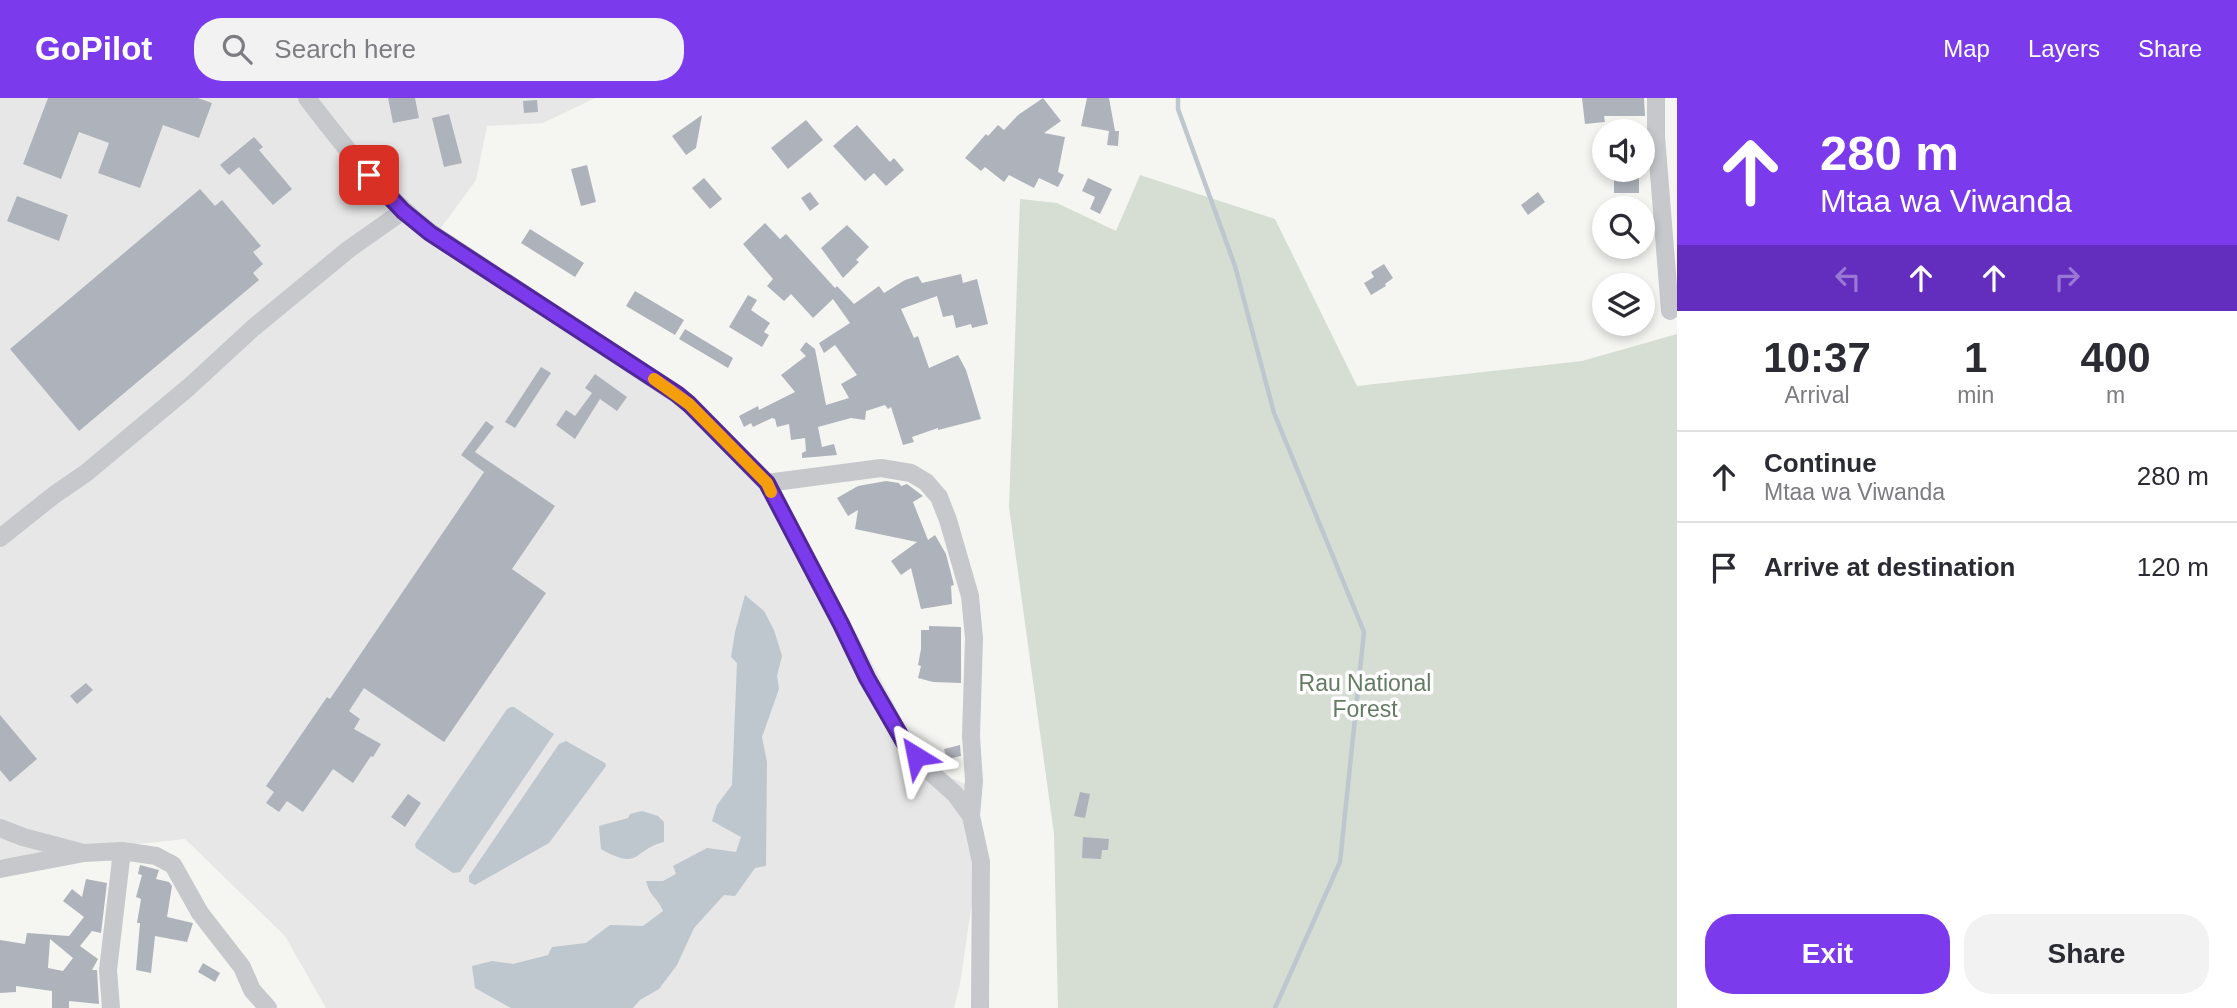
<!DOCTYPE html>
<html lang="en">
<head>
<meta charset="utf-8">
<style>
  body { margin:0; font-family:Arial,sans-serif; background:#f2f2f3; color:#2b2b33; height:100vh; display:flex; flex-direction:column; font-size:26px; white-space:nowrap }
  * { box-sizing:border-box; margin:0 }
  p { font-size:23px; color:#7c7c81 }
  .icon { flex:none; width:38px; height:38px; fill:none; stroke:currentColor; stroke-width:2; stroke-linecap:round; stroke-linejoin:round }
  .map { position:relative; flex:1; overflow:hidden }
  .sheet { display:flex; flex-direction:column; background:#fff; width:560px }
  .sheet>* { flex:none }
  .banner { background:#7c3aed; color:#fff; overflow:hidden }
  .tools { position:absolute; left:1592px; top:21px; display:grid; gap:14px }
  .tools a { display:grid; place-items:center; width:63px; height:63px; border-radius:50%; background:#fff; box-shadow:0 4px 10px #0003; font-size:35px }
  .pin { position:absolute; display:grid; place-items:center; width:60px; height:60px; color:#fff; margin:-30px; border-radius:14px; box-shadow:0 4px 10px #0006 }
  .me { position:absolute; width:77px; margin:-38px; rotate:325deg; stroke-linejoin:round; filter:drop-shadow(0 0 5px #0008) }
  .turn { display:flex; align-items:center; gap:24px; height:147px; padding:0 28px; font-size:32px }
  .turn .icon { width:91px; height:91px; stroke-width:2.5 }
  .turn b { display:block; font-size:49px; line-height:60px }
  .lanes { display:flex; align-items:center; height:66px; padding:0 28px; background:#0003; justify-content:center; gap:35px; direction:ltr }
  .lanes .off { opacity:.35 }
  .eta { display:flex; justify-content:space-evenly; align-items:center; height:119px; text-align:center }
  .eta b { font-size:42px; font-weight:600; line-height:49px }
  .button { display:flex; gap:14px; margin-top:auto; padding:14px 28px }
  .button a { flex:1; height:80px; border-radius:28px; background:#7c3aed; color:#fff; font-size:28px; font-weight:600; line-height:80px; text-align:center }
  .button a+a { background:#f2f2f3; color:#2b2b33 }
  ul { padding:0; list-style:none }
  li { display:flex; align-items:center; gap:21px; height:91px; padding:0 28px; border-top:2px solid #e1e1e2 }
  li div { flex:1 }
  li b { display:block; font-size:26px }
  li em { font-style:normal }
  header { display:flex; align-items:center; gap:42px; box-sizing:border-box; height:98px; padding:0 35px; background:#7c3aed; color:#fff }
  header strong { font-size:33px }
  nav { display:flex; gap:38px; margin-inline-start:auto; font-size:24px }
  .search { width:490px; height:63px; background:#f2f2f3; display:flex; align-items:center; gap:18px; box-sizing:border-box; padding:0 24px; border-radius:28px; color:#7c7c81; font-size:26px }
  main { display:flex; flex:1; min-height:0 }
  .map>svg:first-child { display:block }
</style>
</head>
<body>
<header>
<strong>GoPilot</strong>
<div class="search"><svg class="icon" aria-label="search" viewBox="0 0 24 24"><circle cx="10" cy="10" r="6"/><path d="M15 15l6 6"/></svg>Search here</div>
<nav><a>Map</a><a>Layers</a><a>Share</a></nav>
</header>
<main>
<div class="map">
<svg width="1677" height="910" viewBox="0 0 1677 910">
  <rect width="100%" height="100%" fill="#f5f6f2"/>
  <path fill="#e6e7e6" d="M0 0H595L543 25 487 28 476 82 430 145 661 283 769 386 790 430 835 495 910 636 947 678 974 690 975 783 960 886 954 910H326L285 838 185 741 0 761Z"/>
  <path fill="#d6ddd3" d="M1140 77 1275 121 1357 288 1582 263 1677 236V910H1058L1054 736 1009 409 1020 101 1057 105 1116 133Z"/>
  <path fill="#bec7ce" d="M745 497 764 513 774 532 782 558 777 578 779 591 762 639 767 664 766 768 755 770 735 798 724 797 694 830 677 867 659 891 640 902 633 910H511L475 890 472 868 492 863 513 866 548 857 552 849 586 845 610 827 643 828 663 813C658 800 650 799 646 783H663L676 776 673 768 707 750 736 754 741 739 712 723 717 707 732 687 737 565 731 559 735 534Z
    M511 609H514L554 636 460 774 453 775 416 750 415 746 507 611Z
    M566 643 605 665 606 668 549 745 475 787 469 784V778L559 646Z
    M642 713 658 718 664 724V744C633 751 641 774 601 751L599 728 628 720 630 716Z"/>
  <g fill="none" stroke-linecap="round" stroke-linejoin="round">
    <path stroke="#bec7ce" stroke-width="4.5" d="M1178 0V11L1235 168 1274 315 1364 534 1340 764 1275 910"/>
  </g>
  <path fill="#aeb3bb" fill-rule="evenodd" d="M48 0H198L212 5 199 40 163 27 140 90 98 75 109 45 79 34 61 81 23 66Z
    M388 0H415L419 20 393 25Z
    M1043 0 1061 23 1044 35 1065 39 1058 74 1064 77 1058 89 1039 80 1034 90 1009 77 1004 84 985 69 981 73 965 60 986 36 988 38 998 27 1004 32 1018 17Z
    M1087 0H1109L1115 33H1119L1118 48 1107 47 1109 33 1081 28Z
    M1582 0H1644L1645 18H1604L1605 24 1585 26Z
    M537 2 538 14 524 15 523 3Z
    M449 16 462 65 444 69 432 20Z
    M702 17 696 50 686 57 672 38Z
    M806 22 823 42 788 71 771 50Z
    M857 27 890 64 894 60 904 72 886 88 874 75 865 83 833 48Z
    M254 39 263 49 259 52 292 91 273 107 239 69 229 77 220 67Z
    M587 67 596 104 581 108 571 71Z
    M1614 72H1639V95H1614Z
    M704 80 722 101 710 111 692 90Z
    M1088 80 1112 91 1100 116 1090 111 1095 99 1082 93Z
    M200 91 215 108 222 102 261 148 253 154 263 166 253 175 259 182 79 333 10 251Z
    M810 94 819 106 810 113 801 100Z
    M1538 94 1545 104 1528 117 1521 107Z
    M17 98 68 117 59 143 7 123Z
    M765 125 780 141 786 136 835 190 837 188 854 206 879 188 884 195 905 182 918 178 922 185 961 176 963 185 977 181 988 226 972 230 971 226 956 230 953 217 943 219 937 198 901 211 914 240 918 238 929 270 958 257 966 272 981 321 938 332V330L912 339 914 344 903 347 891 309 888 311 885 307 866 313 865 322 851 320 818 329 822 349 834 346 837 357 802 360V355L806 353 805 340 791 342 789 326 777 329 775 321 772 320 753 329 751 325 744 329 739 318 758 308 759 312 795 294 781 277 806 258 800 252 806 244 815 251 826 307 849 300 841 286 857 277 835 247 824 255 819 245 850 225 833 201 813 220 791 196 784 203 767 188 773 181 743 146Z
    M847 127 869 149 856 162 859 164 843 180 821 150Z
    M530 131 584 165 575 179 521 145Z
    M1384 166 1393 180 1385 186 1386 188 1371 197 1364 185 1374 179 1371 174Z
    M635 193 684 222 675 237 626 208Z
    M748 197 757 202 751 212 770 225 764 234 769 237 762 249 729 229Z
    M685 231 733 260 728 270 679 241Z
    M541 269 551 275 515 330 505 324Z
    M595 276 627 299 617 313 600 301 575 341 556 327 566 312 575 318 592 295 585 290Z
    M486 323 494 329 475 354 555 408 512 471 546 495 444 644 364 590 349 613 360 621 354 631 381 646 373 659 371 658 353 685 333 671 303 714 287 703 279 714 266 705 274 694 266 688 327 599 330 601 484 374 461 357Z
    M886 383 899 385 901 388 907 386 923 398 913 404 928 442 935 437 946 456 954 487 951 488 952 506 921 511 911 470 901 477 891 463 917 444 855 431 858 412 848 418 837 400 858 388Z
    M929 528 961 529V585L933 584 918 580 921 568 918 567 921 551V532H929Z
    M86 585 93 592 77 606 70 598Z
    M0 617 37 661 10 684 0 672Z
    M960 647 961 658 947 661 944 651Z
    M1080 694 1090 696 1085 720 1074 718Z
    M408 696 421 705 405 729 391 719Z
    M1083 739 1109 741 1108 752H1102L1101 761 1082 760Z
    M140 767 159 772 156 781 169 784 172 788 167 819 193 825 187 844 155 838 151 875 136 872 140 825H137L141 801 136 799 142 777 138 776Z
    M86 781 107 785 101 835 92 833 80 848 98 861 92 872H97L99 906 69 903V910H52V893L16 888V894L0 895V842L25 846 27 835 69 838 84 819 63 803 72 791 82 799ZM50 841 73 860 63 873 48 870Z
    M203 865 220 875 215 884 198 874Z"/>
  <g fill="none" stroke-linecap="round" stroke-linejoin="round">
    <path stroke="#c6c8cc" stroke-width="18" d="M307 0C344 49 382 96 430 134L676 296 689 306 767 385 841 526 867 580 904 644 927 671 955 696 971 718 981 764 980 910
      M1656 0V38L1670 213
      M767 385 881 370 911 375 926 384 939 399 948 422 970 498 974 540 971 638 974 683 971 718
      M0 440 54 397 86 375 189 289 253 230 349 151 403 113
      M0 730 23 739 80 754
      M0 771 84 755 122 753 156 758 173 767 200 815 242 869 252 892 268 910
      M111 910 108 872 122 753"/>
  </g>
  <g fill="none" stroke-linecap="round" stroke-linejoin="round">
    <g stroke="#51269a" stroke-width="18">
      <path id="route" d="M369 77 403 113 430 135 677 296 689 306 767 385 841 526 867 580 904 644 916 658"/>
    </g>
    <use href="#route" stroke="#7c3aed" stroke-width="12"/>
    <path stroke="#f59e0b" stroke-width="12" d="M654 281 689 306 767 385 771 394"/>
  </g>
  <g text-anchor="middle" stroke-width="7" stroke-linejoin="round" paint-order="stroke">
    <g font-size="23" fill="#647b63" stroke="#fff">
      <text x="1365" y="593">Rau National<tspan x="1365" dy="26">Forest</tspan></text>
    </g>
  </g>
</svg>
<div class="tools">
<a><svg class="icon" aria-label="sound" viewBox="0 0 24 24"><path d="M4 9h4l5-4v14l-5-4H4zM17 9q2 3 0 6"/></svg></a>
<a><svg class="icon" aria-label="search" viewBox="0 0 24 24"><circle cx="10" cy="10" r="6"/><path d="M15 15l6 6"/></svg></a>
<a><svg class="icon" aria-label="layers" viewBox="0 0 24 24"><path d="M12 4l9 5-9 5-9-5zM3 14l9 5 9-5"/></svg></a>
</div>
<div class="pin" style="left:369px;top:77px;background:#d93025"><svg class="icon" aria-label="arrive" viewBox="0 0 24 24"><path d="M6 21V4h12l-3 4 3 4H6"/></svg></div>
<svg class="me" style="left:916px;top:658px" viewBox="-20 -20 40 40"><path d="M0-17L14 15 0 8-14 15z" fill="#7c3aed" stroke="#fff" stroke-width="4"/></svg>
</div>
<section class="sheet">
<div class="banner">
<div class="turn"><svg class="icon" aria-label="ahead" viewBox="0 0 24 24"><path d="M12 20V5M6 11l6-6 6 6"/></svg><div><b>280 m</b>Mtaa wa Viwanda</div></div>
<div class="lanes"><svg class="icon off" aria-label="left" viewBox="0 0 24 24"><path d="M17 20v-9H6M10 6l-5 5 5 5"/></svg><svg class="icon" aria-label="ahead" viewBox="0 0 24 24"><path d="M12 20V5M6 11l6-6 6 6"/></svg><svg class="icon" aria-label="ahead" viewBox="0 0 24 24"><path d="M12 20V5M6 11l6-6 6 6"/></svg><svg class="icon off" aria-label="right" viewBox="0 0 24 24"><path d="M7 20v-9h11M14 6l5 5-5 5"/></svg></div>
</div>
<div class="eta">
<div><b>10:37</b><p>Arrival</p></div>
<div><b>1</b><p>min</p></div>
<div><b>400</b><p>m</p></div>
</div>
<ul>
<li><svg class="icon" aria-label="ahead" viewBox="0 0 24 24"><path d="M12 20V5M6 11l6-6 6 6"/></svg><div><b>Continue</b><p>Mtaa wa Viwanda</p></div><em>280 m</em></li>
<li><svg class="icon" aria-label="arrive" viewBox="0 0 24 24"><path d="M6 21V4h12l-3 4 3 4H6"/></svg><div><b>Arrive at destination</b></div><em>120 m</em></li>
</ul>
<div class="button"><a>Exit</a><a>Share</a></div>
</section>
</main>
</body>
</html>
